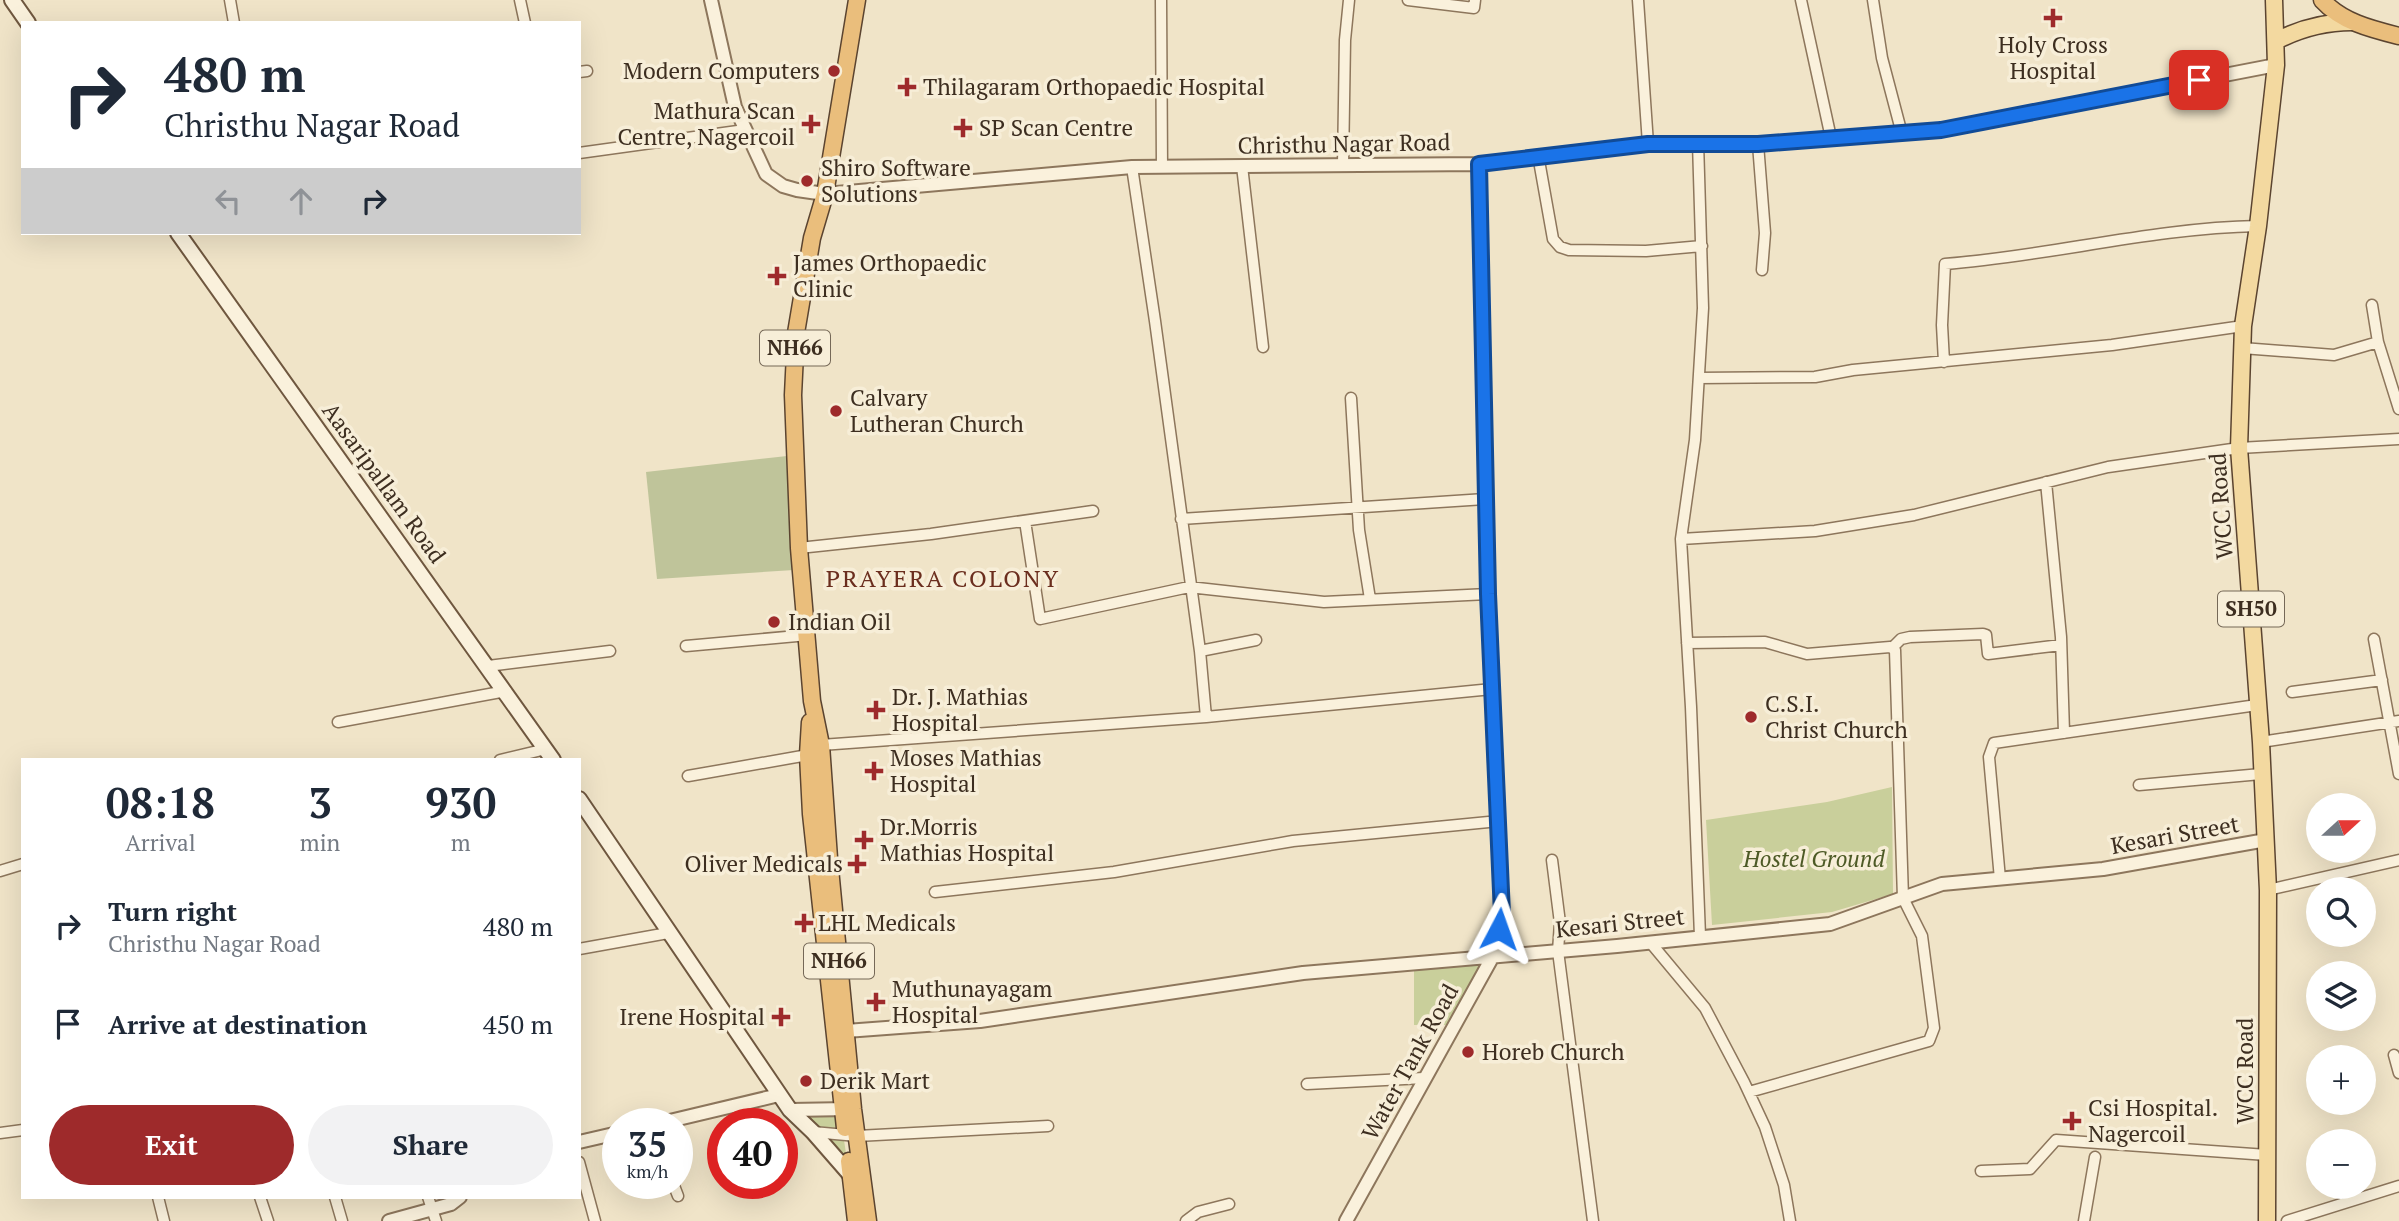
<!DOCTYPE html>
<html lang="en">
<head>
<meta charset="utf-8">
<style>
  body { margin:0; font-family:"PT Serif",serif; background:#f2f2f3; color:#1f2937; height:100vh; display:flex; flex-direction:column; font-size:26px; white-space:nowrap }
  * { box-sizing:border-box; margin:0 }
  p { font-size:23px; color:#747a83 }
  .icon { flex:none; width:38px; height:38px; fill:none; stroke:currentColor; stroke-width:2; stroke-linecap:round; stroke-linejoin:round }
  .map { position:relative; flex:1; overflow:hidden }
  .drawer { position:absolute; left:21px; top:758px; width:560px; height:441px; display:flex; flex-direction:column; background:#fff; border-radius:0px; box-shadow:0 7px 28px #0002 }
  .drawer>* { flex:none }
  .top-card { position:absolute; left:21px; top:21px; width:560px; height:214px; border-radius:0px; box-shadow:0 7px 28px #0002; background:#fff; color:#1f2937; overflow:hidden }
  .needle { width:46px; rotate:69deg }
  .fabs { position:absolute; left:2306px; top:793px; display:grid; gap:14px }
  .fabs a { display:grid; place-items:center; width:70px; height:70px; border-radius:50%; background:#fff; box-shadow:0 7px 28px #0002; font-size:35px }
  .speed { position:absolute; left:602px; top:1108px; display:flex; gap:14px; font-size:35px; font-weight:700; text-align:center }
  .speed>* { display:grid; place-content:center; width:91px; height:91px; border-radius:50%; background:#fff; box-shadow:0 7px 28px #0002; line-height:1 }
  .speed small { font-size:18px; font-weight:400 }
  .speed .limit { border:10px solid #d22; background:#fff; color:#111 }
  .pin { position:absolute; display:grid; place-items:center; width:60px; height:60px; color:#fff; margin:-30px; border-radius:14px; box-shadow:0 4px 10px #0006 }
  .me { position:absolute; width:77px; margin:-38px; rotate:4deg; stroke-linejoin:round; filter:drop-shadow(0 0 5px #0008) }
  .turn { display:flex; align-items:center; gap:24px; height:147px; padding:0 28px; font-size:32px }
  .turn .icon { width:91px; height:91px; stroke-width:2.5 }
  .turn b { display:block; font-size:49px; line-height:60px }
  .lanes { display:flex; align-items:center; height:66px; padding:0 28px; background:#0003; justify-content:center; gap:35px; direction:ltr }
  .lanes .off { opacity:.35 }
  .eta { display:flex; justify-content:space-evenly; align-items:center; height:119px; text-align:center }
  .eta b { font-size:42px; font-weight:700; line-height:49px }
  .primary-button { display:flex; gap:14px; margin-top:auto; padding:14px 28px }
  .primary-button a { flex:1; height:80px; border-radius:42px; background:#9e2a2b; color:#fff; font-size:28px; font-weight:700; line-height:80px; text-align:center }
  .primary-button a+a { background:#f2f2f3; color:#1f2937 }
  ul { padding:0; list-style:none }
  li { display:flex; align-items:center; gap:21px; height:98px; padding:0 28px }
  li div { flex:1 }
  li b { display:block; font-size:26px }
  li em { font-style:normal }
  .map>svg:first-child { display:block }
</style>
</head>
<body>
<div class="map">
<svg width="2399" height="1221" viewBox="0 0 2399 1221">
  <rect width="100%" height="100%" fill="#f0e4c8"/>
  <path fill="#c9cf9b" d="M1892 787 1893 894 1832 912 1712 925 1706 820 1827 802Z
    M1490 959 1449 1025H1414V967Z
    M798 1113 840 1114 849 1173Z"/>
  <path fill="#bfc49a" d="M787 456 794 570 657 579 646 472Z"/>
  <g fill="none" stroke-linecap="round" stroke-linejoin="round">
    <g stroke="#8d765c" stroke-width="13">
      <path id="minor" d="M230 0 234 23
        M520 0 525 23
        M1161 0 1162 167
        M1408 0 1474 8 1475 0
        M1638 0 1648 144
        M1801 0 1831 138
        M1873 0 1882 58 1902 134
        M579 72 587 71
        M1698 142 1703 308 1695 440 1681 539 1691 707 1700 936
        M1758 144 1765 233 1762 270
        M579 153 745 130
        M1538 155 1553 239 1560 247 1569 250 1646 251 1702 246
        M1343 165 1345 40 1349 0
        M1242 166 1263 347
        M1132 167 1155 321 1200 651 1206 717
        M2372 305 2378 342 2399 409
        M2242 348 2334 355 2378 342
        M1944 362 1942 325 1945 264C2050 256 2152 228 2258 226
        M1699 378 1815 377 1853 370 2112 345 2243 326
        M1351 398 1359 530 1370 599
        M2046 482 2061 637 2064 733
        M1181 519 1485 499
        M1025 521 1040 619 1189 587 1324 602 1488 594
        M1681 539 1815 531 1914 515 2108 467 2239 448 2399 439
        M799 548 931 534 1093 511
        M2374 639 2399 774
        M1687 643 1765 642 1807 654 1890 647 1895 650 1903 898 1922 936 1934 1028 1929 1041 1749 1092
        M686 646 808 635
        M1893 647 1901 639 1910 637 1983 634 1986 635 1988 654 2061 645
        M1200 651 1256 640
        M488 666 610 651
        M2292 692 2382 680
        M338 722 506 691
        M2261 742 2399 721
        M821 745 1206 717 1492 689
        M500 760 546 749
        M688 776 808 755
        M2139 785 2261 774
        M1552 860 1560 923 1558 951 1593 1221
        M0 871 23 864
        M2000 879 1989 757 1994 743 2257 705
        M2268 890 2399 860
        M935 892 1114 872 1293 841 1499 821
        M1650 942 1705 1008 1744 1082 1765 1127 1784 1185 1790 1221
        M579 949 668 933
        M2394 1055 2399 1073
        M1307 1084 1424 1078
        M813 1132 857 1136 1048 1126
        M0 1133 23 1130
        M579 1162 595 1221
        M1981 1171 2030 1169 2056 1140 2267 1155
        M673 1183 678 1196
        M158 1197 164 1221
        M260 1197 268 1221
        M335 1197 342 1221
        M428 1197 436 1221
        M1186 1221 1198 1212 1229 1204
        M2084 1221 2095 1157
        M2287 1221 2399 1186"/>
    </g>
    <g stroke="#8d765c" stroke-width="16">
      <path id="tertiary" d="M711 0 735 107 766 174 783 186 797 190 825 194 1132 167 1479 164 1648 144H1758L1941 130 2276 65
        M846 1031 980 1021 1303 973 1617 946 1830 924 1942 884 2103 869 2266 840
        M790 1110 849 1109
        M657 1124 779 1095
        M579 1142 618 1133
        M389 1221 451 1204 460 1197
        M1346 1221 1493 956 1502 913 1488 594 1479 164"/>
    </g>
    <g stroke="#6f573f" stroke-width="18">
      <path id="secondary" d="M12 0 28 23
        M178 233 553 760
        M579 799 790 1110 813 1132 854 1179"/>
    </g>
    <g stroke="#5b4430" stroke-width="19">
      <path id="primary" d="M2276 41C2301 28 2324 22 2352 22
        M2267 1221 2268 890 2261 742 2239 448 2243 326 2258 226 2276 65 2274 0"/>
    </g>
    <g stroke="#5b4430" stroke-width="19">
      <path id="trunk" d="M857 0 825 194 812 238 796 333 793 395 799 548 812 701 821 745 829 858 853 1109 868 1221
        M2322 0C2342 22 2371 29 2399 36
        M810 722 808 755 811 814 845 1128
        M849 1161 856 1221"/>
    </g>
    <use href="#minor" stroke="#faf1dc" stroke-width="10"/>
    <use href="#tertiary" stroke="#faf1dc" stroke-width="12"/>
    <use href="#secondary" stroke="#faf1dc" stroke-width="14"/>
    <use href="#primary" stroke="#f3d9a0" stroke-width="16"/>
    <use href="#trunk" stroke="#eabe7c" stroke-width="16"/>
  </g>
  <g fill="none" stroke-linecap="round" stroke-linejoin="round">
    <g stroke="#114b97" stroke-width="18">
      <path id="route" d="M1499 929 1502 914 1488 594 1479 164 1648 144H1758L1941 130 2199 80"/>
    </g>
    <use href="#route" stroke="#1a73e8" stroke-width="12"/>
  </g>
  <g fill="#9e2a2b" stroke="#f7eed8" stroke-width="2.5">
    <path d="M2049.5 7.5h7v7h7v7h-7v7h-7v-7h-7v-7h7z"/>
    <circle cx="834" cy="71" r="7"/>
    <path d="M903.5 76.5h7v7h7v7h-7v7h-7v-7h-7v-7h7z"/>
    <path d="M807.5 113.5h7v7h7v7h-7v7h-7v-7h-7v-7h7z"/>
    <path d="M959.5 117.5h7v7h7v7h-7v7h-7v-7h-7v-7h7z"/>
    <circle cx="807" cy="181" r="7"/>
    <path d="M773.5 265.5h7v7h7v7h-7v7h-7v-7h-7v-7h7z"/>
    <circle cx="836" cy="411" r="7"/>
    <circle cx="774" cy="622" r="7"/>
    <path d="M872.5 699.5h7v7h7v7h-7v7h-7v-7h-7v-7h7z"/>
    <circle cx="1751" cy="717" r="7"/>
    <path d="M870.5 760.5h7v7h7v7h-7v7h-7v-7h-7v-7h7z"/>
    <path d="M860.5 829.5h7v7h7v7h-7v7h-7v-7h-7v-7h7z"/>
    <path d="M853.5 853.5h7v7h7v7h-7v7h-7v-7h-7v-7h7z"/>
    <path d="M800.5 912.5h7v7h7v7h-7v7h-7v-7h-7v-7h7z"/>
    <path d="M872.5 991.5h7v7h7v7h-7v7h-7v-7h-7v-7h7z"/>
    <path d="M777.5 1006.5h7v7h7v7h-7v7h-7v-7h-7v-7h7z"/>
    <circle cx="1468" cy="1052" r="7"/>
    <circle cx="806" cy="1081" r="7"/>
    <path d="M2068.5 1110.5h7v7h7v7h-7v7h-7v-7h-7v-7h7z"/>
  </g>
  <g text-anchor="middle" stroke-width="7" stroke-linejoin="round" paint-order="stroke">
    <g fill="#f7eed8" stroke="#756857" stroke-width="2">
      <rect x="760" y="330.5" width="70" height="35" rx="5"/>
      <rect x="2218" y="591.5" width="66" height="35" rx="5"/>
      <rect x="804" y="943.5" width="70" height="35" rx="5"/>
    </g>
    <g font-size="21" font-weight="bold" fill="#3d2e20">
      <text x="795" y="355">NH66</text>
      <text x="2251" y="616">SH50</text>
      <text x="839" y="968">NH66</text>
    </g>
    <g font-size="23" fill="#3d2e20" stroke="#f7eed8" text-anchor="start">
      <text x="2053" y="53" text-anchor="middle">Holy Cross<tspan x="2053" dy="26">Hospital</tspan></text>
      <text x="820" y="79" text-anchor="end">Modern Computers</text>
      <text x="923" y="95">Thilagaram Orthopaedic Hospital</text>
      <text x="795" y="119" text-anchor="end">Mathura Scan<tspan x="795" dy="26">Centre, Nagercoil</tspan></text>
      <text x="979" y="136">SP Scan Centre</text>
      <text x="821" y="176">Shiro Software<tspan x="821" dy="26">Solutions</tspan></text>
      <text x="793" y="271">James Orthopaedic<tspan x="793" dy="26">Clinic</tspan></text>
      <text x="850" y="406">Calvary<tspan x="850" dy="26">Lutheran Church</tspan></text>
      <text x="788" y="630">Indian Oil</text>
      <text x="892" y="705">Dr. J. Mathias<tspan x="892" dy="26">Hospital</tspan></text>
      <text x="1765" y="712">C.S.I.<tspan x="1765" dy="26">Christ Church</tspan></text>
      <text x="890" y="766">Moses Mathias<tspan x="890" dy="26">Hospital</tspan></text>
      <text x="880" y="835">Dr.Morris<tspan x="880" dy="26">Mathias Hospital</tspan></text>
      <text x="843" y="872" text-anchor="end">Oliver Medicals</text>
      <text x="818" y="931">LHL Medicals</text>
      <text x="892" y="997">Muthunayagam<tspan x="892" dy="26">Hospital</tspan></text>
      <text x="765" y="1025" text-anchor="end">Irene Hospital</text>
      <text x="1482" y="1060">Horeb Church</text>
      <text x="820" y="1089">Derik Mart</text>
      <text x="2088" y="1116">Csi Hospital.<tspan x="2088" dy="26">Nagercoil</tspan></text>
    </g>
    <g font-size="23" fill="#3d2e20" stroke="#f7eed8">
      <text transform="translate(1344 144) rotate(-1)" y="8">Christhu Nagar Road</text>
      <text transform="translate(384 483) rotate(54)" y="8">Aasaripallam Road</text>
      <text transform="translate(2221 506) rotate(-94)" y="8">WCC Road</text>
      <text transform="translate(2175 835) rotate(-10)" y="8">Kesari Street</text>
      <text transform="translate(1620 923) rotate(-6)" y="8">Kesari Street</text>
      <text transform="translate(1410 1062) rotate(-61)" y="8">Water Tank Road</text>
      <text transform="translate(2245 1071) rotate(-90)" y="8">WCC Road</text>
    </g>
    <g font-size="23" font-style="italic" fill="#4d5a26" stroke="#f7eed8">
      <text x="1814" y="867">Hostel Ground</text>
    </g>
    <g font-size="24" letter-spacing="2" fill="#6b2e1e" stroke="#f7eed8">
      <text x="943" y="587">PRAYERA COLONY</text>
    </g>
  </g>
</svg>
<div class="fabs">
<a><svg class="needle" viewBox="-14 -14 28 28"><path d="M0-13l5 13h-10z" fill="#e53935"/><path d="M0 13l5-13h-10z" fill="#747a83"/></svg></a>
<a><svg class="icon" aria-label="search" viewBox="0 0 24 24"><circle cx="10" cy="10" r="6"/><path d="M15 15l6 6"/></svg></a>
<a><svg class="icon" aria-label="layers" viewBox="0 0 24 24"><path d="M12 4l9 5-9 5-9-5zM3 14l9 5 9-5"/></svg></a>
<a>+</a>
<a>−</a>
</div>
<div class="speed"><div>35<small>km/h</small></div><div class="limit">40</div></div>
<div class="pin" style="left:2199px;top:80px;background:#d93025"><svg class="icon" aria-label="arrive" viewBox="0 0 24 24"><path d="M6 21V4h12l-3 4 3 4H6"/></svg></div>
<svg class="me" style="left:1499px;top:929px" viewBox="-20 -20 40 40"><path d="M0-17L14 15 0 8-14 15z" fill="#1a73e8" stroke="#fff" stroke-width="4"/></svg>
<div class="top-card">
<div class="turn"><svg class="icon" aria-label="right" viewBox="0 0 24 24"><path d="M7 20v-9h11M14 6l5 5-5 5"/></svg><div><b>480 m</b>Christhu Nagar Road</div></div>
<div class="lanes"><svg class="icon off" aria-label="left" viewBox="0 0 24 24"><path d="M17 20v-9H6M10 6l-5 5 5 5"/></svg><svg class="icon off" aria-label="ahead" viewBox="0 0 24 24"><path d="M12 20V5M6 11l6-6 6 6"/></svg><svg class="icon" aria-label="right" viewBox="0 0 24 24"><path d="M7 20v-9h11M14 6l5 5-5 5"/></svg></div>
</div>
<section class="drawer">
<div class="eta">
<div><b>08:18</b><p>Arrival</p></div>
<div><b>3</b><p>min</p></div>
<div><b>930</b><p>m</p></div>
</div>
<ul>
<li><svg class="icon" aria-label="right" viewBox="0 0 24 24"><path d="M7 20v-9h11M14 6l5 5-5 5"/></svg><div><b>Turn right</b><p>Christhu Nagar Road</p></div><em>480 m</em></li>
<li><svg class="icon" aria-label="arrive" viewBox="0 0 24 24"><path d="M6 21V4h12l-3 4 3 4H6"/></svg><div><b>Arrive at destination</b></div><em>450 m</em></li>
</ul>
<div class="primary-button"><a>Exit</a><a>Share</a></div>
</section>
</div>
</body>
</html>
